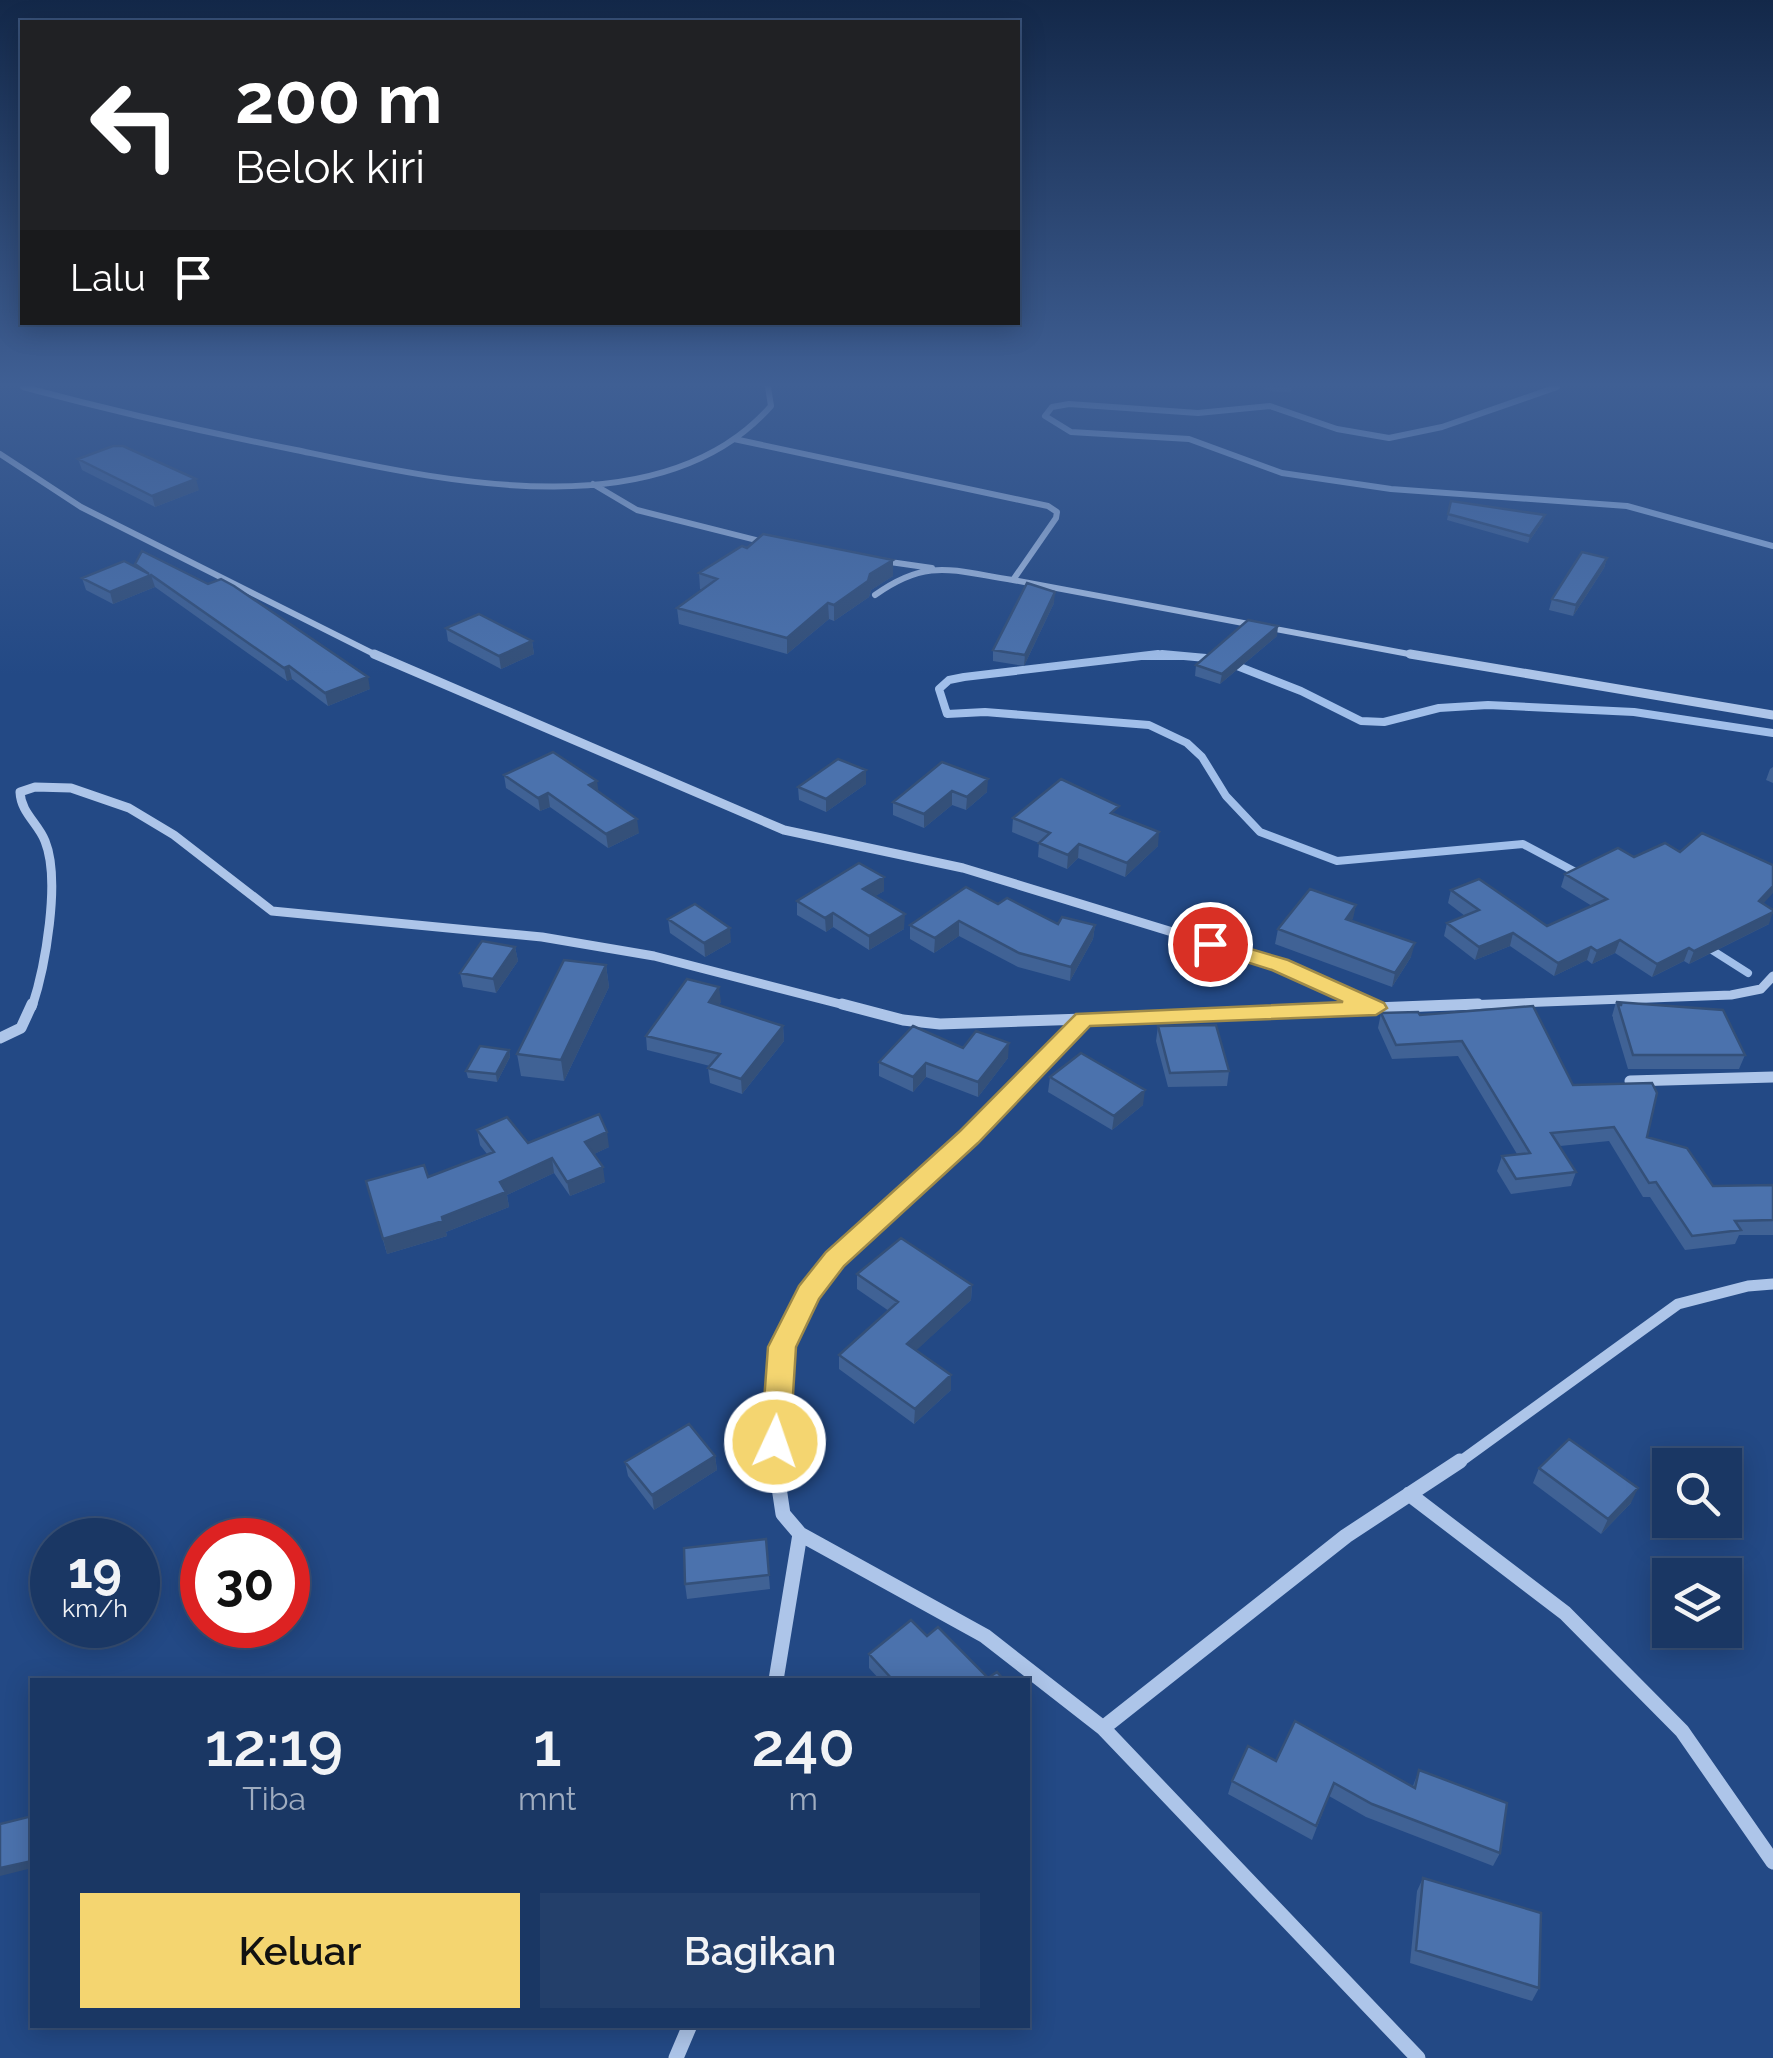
<!DOCTYPE html>
<html lang="id">
<head>
<meta charset="utf-8">
<style>
  body { margin:0; font-family:Raleway,sans-serif; background:#233f6a; color:#f1f3f6; height:100vh; display:flex; flex-direction:column; font-size:38px; white-space:nowrap }
  * { box-sizing:border-box; margin:0 }
  p { font-size:32px; color:#9facbf }
  .icon { flex:none; width:55px; height:55px; fill:none; stroke:currentColor; stroke-width:2; stroke-linecap:round; stroke-linejoin:round }
  .map { position:relative; flex:1; overflow:hidden }
  .sheet { position:absolute; left:30px; top:1678px; width:1000px; height:350px; display:flex; flex-direction:column; background:#1a3764; border-radius:0px; box-shadow:0 5px 25px #0003,0 0 0 2px #385178 }
  .sheet>* { flex:none }
  .hud { position:absolute; left:20px; top:20px; width:1000px; height:305px; border-radius:0px; box-shadow:0 5px 25px #0003,0 0 0 2px #385178; background:#202124; color:#fff; overflow:hidden }
  .controls { position:absolute; left:1652px; top:1448px; display:grid; gap:20px }
  .controls a { display:grid; place-items:center; width:90px; height:90px; border-radius:0px; background:#1a3764; box-shadow:0 5px 25px #0003,0 0 0 2px #385178; font-size:50px }
  .speed { position:absolute; left:30px; top:1518px; display:flex; gap:20px; font-size:50px; font-weight:700; text-align:center }
  .speed>* { display:grid; place-content:center; width:130px; height:130px; border-radius:50%; background:#1a3764; box-shadow:0 5px 25px #0003,0 0 0 2px #385178; line-height:1 }
  .speed small { font-size:25px; font-weight:400 }
  .speed .limit { border:15px solid #d22; background:#fff; color:#111 }
  .pin { position:absolute; display:grid; place-items:center; width:85px; height:85px; color:#fff; margin:-42px; border:5px solid #fff; border-radius:50%; box-shadow:0 2px 10px #0007 }
  .me { position:absolute; width:110px; margin:-55px; rotate:3deg; stroke-linejoin:round; filter:drop-shadow(0 0 8px #0008) }
  .turn { display:flex; align-items:center; gap:35px; height:210px; padding:0 50px; font-size:45px }
  .turn .icon { width:130px; height:130px; stroke-width:2.5 }
  .turn b { display:block; font-size:70px; line-height:85px }
  .then { display:flex; align-items:center; height:95px; padding:0 50px; background:#0003; gap:20px; font-size:38px }
  .eta { display:flex; justify-content:space-evenly; align-items:center; height:170px; text-align:center }
  .eta b { font-size:60px; font-weight:600; line-height:70px }
  .cta { display:flex; gap:20px; margin-top:auto; padding:20px 50px }
  .cta a { flex:1; height:115px; border-radius:0px; background:#f4d570; color:#111; font-size:40px; font-weight:600; line-height:115px; text-align:center }
  .cta a+a { background:#233f6a; color:#f1f3f6 }
  .map>svg:first-child { display:block }
</style>
</head>
<body>
<div class="map">
<svg width="1773" height="2058" viewBox="0 0 1773 2058">
  <rect width="100%" height="100%" fill="#234985"/>
  <g fill="none" stroke-linecap="round" stroke-linejoin="round">
    <path stroke="#a1bfea" stroke-width="6" d="M1557 387 1442 427 1389 438 1337 429 1270 406 1198 413 1069 404 1052 407 1045 416 1071 432 1189 439 1282 473 1391 489 1627 506 1773 546
      M1137 657H1191"/>
    <path stroke="#a1bfea" stroke-width="8" d="M1158 654 964 677 949 680 939 689 947 714 985 712 1149 725 1187 743 1202 757 1226 796 1260 832 1337 861 1523 844 1583 876
      M1162 654 1217 659
      M1232 664 1301 691 1361 721 1384 722 1439 708 1488 705 1634 712 1773 733
      M1704 945 1748 973"/>
    <path stroke="#adc5e9" stroke-width="6" d="M23 387C113 411 204 432 296 450 439 480 660 532 771 406L768 387
      M734 439 1048 506 1057 512 1056 518 1013 580 1425 657
      M0 454 81 507 380 657
      M593 484 637 510 768 543
      M883 561 932 568
      M875 595C928 557 953 571 1013 580"/>
    <path stroke="#adc5e9" stroke-width="9" d="M374 654 784 830 963 868 1280 965 1370 1005
      M1410 654 1773 715
      M32 1007C45 968 61 880 45 841 38 823 21 813 20 792L35 787 71 788 129 808 174 835 272 911 542 937 654 956 852 1007
      M1410 1007 1731 995 1761 989 1773 976"/>
    <path stroke="#adc5e9" stroke-width="11" d="M842 1004 903 1020 940 1024 1084 1019
      M0 1038 21 1028 32 1004
      M1630 1081 1773 1077
      M774 1464 782 1347 809 1293 835 1259 969 1137 1084 1019 1478 1004
      M1457 1464 1678 1304 1748 1286 1773 1284"/>
    <path stroke="#adc5e9" stroke-width="15" d="M775 1461 783 1514 800 1534 985 1636 1103 1728 1418 2058
      M1409 1494 1565 1613 1682 1731 1773 1862
      M776 1680 800 1534
      M1103 1728 1346 1536 1460 1461
      M676 2058 690 2025"/>
  </g>
  <path fill="#406295" d="M1265 387H1293L1290 393 1264 390Z
    M78 459 199 490 155 507 82 470Z
    M1451 501 1543 521 1528 543 1447 520Z
    M747 548 893 560V576L871 590 869 597 834 621 829 619 787 654 679 624 677 608 702 590 700 589 699 573Z
    M1607 558 1604 568 1573 616 1549 610 1552 599Z
    M135 564 370 689 328 706 292 679 287 681 155 587 113 604 86 590 82 578 136 567Z
    M1054 603 1024 666 993 661V650Z
    M446 628 532 641 534 654 501 669 448 641Z
    M1277 636 1220 684 1195 676 1196 665Z
    M942 762 987 792 966 810 952 805 924 828 893 815V802Z
    M1773 767V783L1766 780 1770 769Z
    M504 775 599 792 639 833 608 848 550 807 540 811 506 788Z
    M866 784 826 812 799 800 798 787Z
    M1118 816 1158 846 1125 877 1078 858 1067 869 1038 857 1039 843 1012 832 1013 818Z
    M1634 857 1763 904 1769 924 1689 964 1684 961 1652 977 1615 953 1592 964 1587 960 1554 976 1510 946 1475 960 1444 936 1447 923 1465 916 1448 903 1451 890 1547 926 1592 906 1561 887 1565 874Z
    M884 891 875 896 904 929 869 950 833 927 826 932 797 915V901Z
    M998 904 1058 924 1095 925 1093 939 1070 981 1018 967 959 936 934 953 910 939V925Z
    M1356 905 1351 921 1411 957 1392 987 1275 944 1278 929Z
    M668 919 731 942 705 957 670 933Z
    M515 947 518 961 496 993 463 987 460 973Z
    M606 965 609 987 564 1081 521 1076 517 1054Z
    M721 1002 719 1005 783 1026 784 1041 742 1094 710 1083 708 1068 710 1066 647 1050 646 1036Z
    M1616 1002 1745 1055 1739 1069H1628L1613 1019V1017L1612 1016Z
    M1381 1013 1420 1015 1573 1085 1713 1186 1773 1185V1235H1739L1735 1244 1685 1250 1650 1197H1643L1609 1141 1560 1146 1576 1172 1571 1186 1511 1194 1497 1171 1502 1156 1517 1154 1458 1056 1392 1059 1378 1028Z
    M1158 1026 1229 1071 1227 1086 1168 1087 1156 1041Z
    M963 1048 1008 1058 978 1097 926 1077 913 1092 879 1076V1062Z
    M509 1050 510 1057 497 1082 468 1078 466 1071Z
    M1050 1077 1143 1105 1112 1130 1048 1092Z
    M477 1130 528 1143 609 1147 594 1154 605 1182 570 1196 554 1173 507 1195 509 1207 446 1232 447 1236 387 1254 366 1181 428 1177 487 1154 480 1145Z
    M857 1274 972 1285 971 1300 916 1350 951 1375V1390L914 1424 839 1369V1355L889 1311 857 1289Z
    M715 1456 717 1470 654 1510 628 1476 625 1462Z
    M1539 1468 1631 1503 1601 1534 1533 1483Z
    M766 1539 770 1589 687 1599 685 1584Z
    M927 1636 988 1678 1004 1680H880L869 1668V1654Z
    M1276 1761 1413 1786 1419 1770 1500 1853 1493 1866 1366 1817 1329 1796 1312 1840 1228 1794 1232 1781Z
    M1423 1878 1539 1988 1532 2001 1410 1963 1417 1891Z"/>
  <path fill="#345079" d="M196 479 199 490 155 507 152 496Z
    M1545 515 1543 521 1528 543 1530 536Z
    M1607 558 1604 568 1573 616 1576 605Z
    M893 560V576L871 590 869 597 834 621V605L870 574Z
    M151 575 155 587 113 604 110 592Z
    M1055 592 1054 603 1024 666 1025 655Z
    M828 603 829 619 787 654V638Z
    M1278 626 1277 636 1220 684 1222 674Z
    M532 641 534 654 501 669 499 656Z
    M289 666 292 679 287 681 284 668Z
    M368 677 370 689 328 706 325 693Z
    M866 770V784L826 812V799Z
    M988 779 987 792 966 810 967 797Z
    M597 781 599 795 589 785Z
    M952 791V805L924 828V814Z
    M548 793 550 807 540 811 538 798Z
    M637 819 639 833 608 848 606 834Z
    M1159 832 1158 846 1125 877 1127 863Z
    M1079 844 1078 858 1067 869 1068 855Z
    M884 877V891L864 903 863 889Z
    M1773 886V893L1754 914 1759 901Z
    M1356 905 1353 919 1342 933 1346 919Z
    M1773 912 1769 924 1689 964 1694 951Z
    M833 913V927L826 932 825 918Z
    M905 914 904 929 869 950V936Z
    M959 921V936L934 953 935 938Z
    M1095 925 1093 939 1070 981 1071 967Z
    M730 928 731 942 705 957 704 943Z
    M1513 933 1510 946 1475 960 1479 947Z
    M1620 940 1615 953 1592 964 1597 951Z
    M1415 943 1411 957 1392 987 1395 973Z
    M515 947 518 961 496 993 493 979Z
    M1591 947 1587 960 1554 976 1558 963Z
    M1689 948 1684 961 1652 977 1657 964Z
    M606 965 609 987 564 1081 561 1060Z
    M719 987 721 1002 711 1016 709 1002Z
    M783 1026 784 1041 742 1094 741 1079Z
    M1009 1043 1008 1058 978 1097V1082Z
    M509 1050 510 1057 497 1082 496 1074Z
    M926 1063V1077L913 1092V1077Z
    M1145 1090 1143 1105 1112 1130 1114 1116Z
    M607 1132 609 1147 588 1157 585 1142Z
    M552 1158 554 1173 507 1195 509 1207 446 1232 447 1236 387 1254 383 1239 442 1217 500 1182Z
    M603 1167 605 1182 570 1196 567 1182Z
    M972 1285 971 1300 907 1359V1344Z
    M951 1375V1390L914 1424 915 1409Z
    M715 1456 717 1470 654 1510 652 1495Z
    M1638 1488 1631 1503 1601 1534 1608 1519Z
    M32 1861V1868L0 1876V1868Z"/>
  <path fill="#4b72ad" stroke="#345079" stroke-width="2.5" d="M113 446H123L196 479 152 496 78 459Z
    M1451 501 1545 515 1530 536 1448 514Z
    M763 534 893 560 870 574 868 581 834 605 828 603 787 638 677 608 717 579 699 573 742 546 747 548Z
    M142 551 208 584 221 579 234 586 368 677 325 693 289 666 284 668 151 575 110 592 82 578 124 561 149 574 135 564Z
    M1582 552 1607 558 1576 605 1552 599Z
    M1027 583 1055 592 1025 655 993 650Z
    M479 614 532 641 499 656 446 628Z
    M1248 620 1278 626 1222 674 1196 665Z
    M553 752 597 781 589 785 637 819 606 834 548 793 538 798 504 775Z
    M838 759 866 770 826 799 798 787Z
    M942 762 988 779 967 797 952 791 924 814 893 802Z
    M1061 779 1119 806 1111 813 1159 832 1127 863 1079 844 1068 855 1039 843 1050 833 1013 818Z
    M1702 833 1773 865V886L1759 901 1773 910V912L1694 951 1689 948 1657 964 1620 940 1597 951 1591 947 1558 963 1513 933 1479 947 1447 923 1479 910 1451 890 1479 879 1547 926 1607 899 1565 874 1618 848 1634 857 1665 843 1680 852Z
    M859 863 884 877 863 889 905 914 869 936 833 913 825 918 797 901Z
    M966 887 998 904 1007 898 1058 924 1062 917 1095 925 1071 967 1019 953 959 921 935 938 910 925Z
    M1310 889 1356 905 1346 919 1415 943 1395 973 1278 929Z
    M695 904 730 928 704 943 668 919Z
    M482 941 515 947 493 979 460 973Z
    M564 960 606 965 561 1060 517 1054Z
    M687 979 719 987 709 1002 783 1026 741 1079 708 1068 720 1054 646 1036Z
    M1616 1002 1723 1010 1745 1055H1633L1618 1005H1622Z
    M1533 1006 1573 1085 1652 1083 1657 1093 1647 1137 1687 1148 1713 1186 1773 1185V1220L1735 1221 1741 1230 1692 1236 1656 1182 1649 1183 1614 1127 1551 1133 1576 1172 1516 1179 1502 1156 1530 1153 1462 1041 1396 1045 1381 1013 1418 1012 1420 1015Z
    M1216 1025 1229 1071 1170 1073 1158 1026Z
    M913 1026 963 1048 976 1031 1009 1043 978 1082 926 1063 913 1077 879 1062Z
    M480 1046 509 1050 496 1074 466 1071Z
    M1081 1053 1145 1090 1114 1116 1050 1077Z
    M599 1114 607 1132 585 1142 603 1167 567 1182 552 1158 500 1182 506 1192 442 1217 443 1221 383 1239 366 1181 424 1165 428 1177 494 1152 477 1130 507 1117 528 1143Z
    M901 1238 972 1285 907 1344 951 1375 915 1409 839 1355 898 1302 857 1274Z
    M689 1424 715 1456 652 1495 625 1462Z
    M1569 1439 1638 1488 1608 1519 1539 1468Z
    M766 1539 769 1575 685 1584 684 1548Z
    M911 1620 927 1636 938 1627 988 1678 997 1672 1004 1680H893L869 1654Z
    M1295 1721 1415 1788 1419 1770 1507 1803 1500 1853 1372 1804 1334 1783 1316 1826 1232 1781 1248 1746 1276 1761Z
    M32 1816V1861L0 1868V1824Z
    M1423 1878 1541 1913 1539 1988 1416 1950Z"/>
  <linearGradient id="sky" x2="0" y2="1"><stop stop-color="#132849"/><stop offset="0.57" stop-color="#3f5f94"/><stop offset="1" stop-color="#3f5f94" stop-opacity="0"/></linearGradient>
  <rect width="1773" height="675" fill="url(#sky)"/>
  <path fill="#f4d570" stroke="#9f8a49" stroke-width="2.5" d="M1210 937 1288 960 1384 1003 1387 1008 1376 1015 1090 1026 978 1143 844 1266 819 1299 796 1347 790 1442 785 1450 775 1454 765 1450 761 1442 768 1347 799 1286 826 1252 960 1131 1076 1014 1343 1002 1272 970 1202 948 1199 944Z"/>
</svg>
<div class="controls">
<a><svg class="icon" aria-label="search" viewBox="0 0 24 24"><circle cx="10" cy="10" r="6"/><path d="M15 15l6 6"/></svg></a>
<a><svg class="icon" aria-label="layers" viewBox="0 0 24 24"><path d="M12 4l9 5-9 5-9-5zM3 14l9 5 9-5"/></svg></a>
</div>
<div class="speed"><div>19<small>km/h</small></div><div class="limit">30</div></div>
<div class="pin" style="left:1210px;top:944px;background:#d93025"><svg class="icon" aria-label="arrive" viewBox="0 0 24 24"><path d="M6 21V4h12l-3 4 3 4H6"/></svg></div>
<svg class="me" style="left:775px;top:1442px" viewBox="-20 -20 40 40"><circle r="17" fill="#f4d570" stroke="#fff" stroke-width="3"/><path d="M0-11L8 9 0 5-8 9z" fill="#fff"/></svg>
<div class="hud">
<div class="turn"><svg class="icon" aria-label="left" viewBox="0 0 24 24"><path d="M17 20v-9H6M10 6l-5 5 5 5"/></svg><div><b>200 m</b>Belok kiri</div></div>
<div class="then">Lalu<svg class="icon" aria-label="arrive" viewBox="0 0 24 24"><path d="M6 21V4h12l-3 4 3 4H6"/></svg></div>
</div>
<section class="sheet">
<div class="eta">
<div><b>12:19</b><p>Tiba</p></div>
<div><b>1</b><p>mnt</p></div>
<div><b>240</b><p>m</p></div>
</div>
<div class="cta"><a>Keluar</a><a>Bagikan</a></div>
</section>
</div>
</body>
</html>
